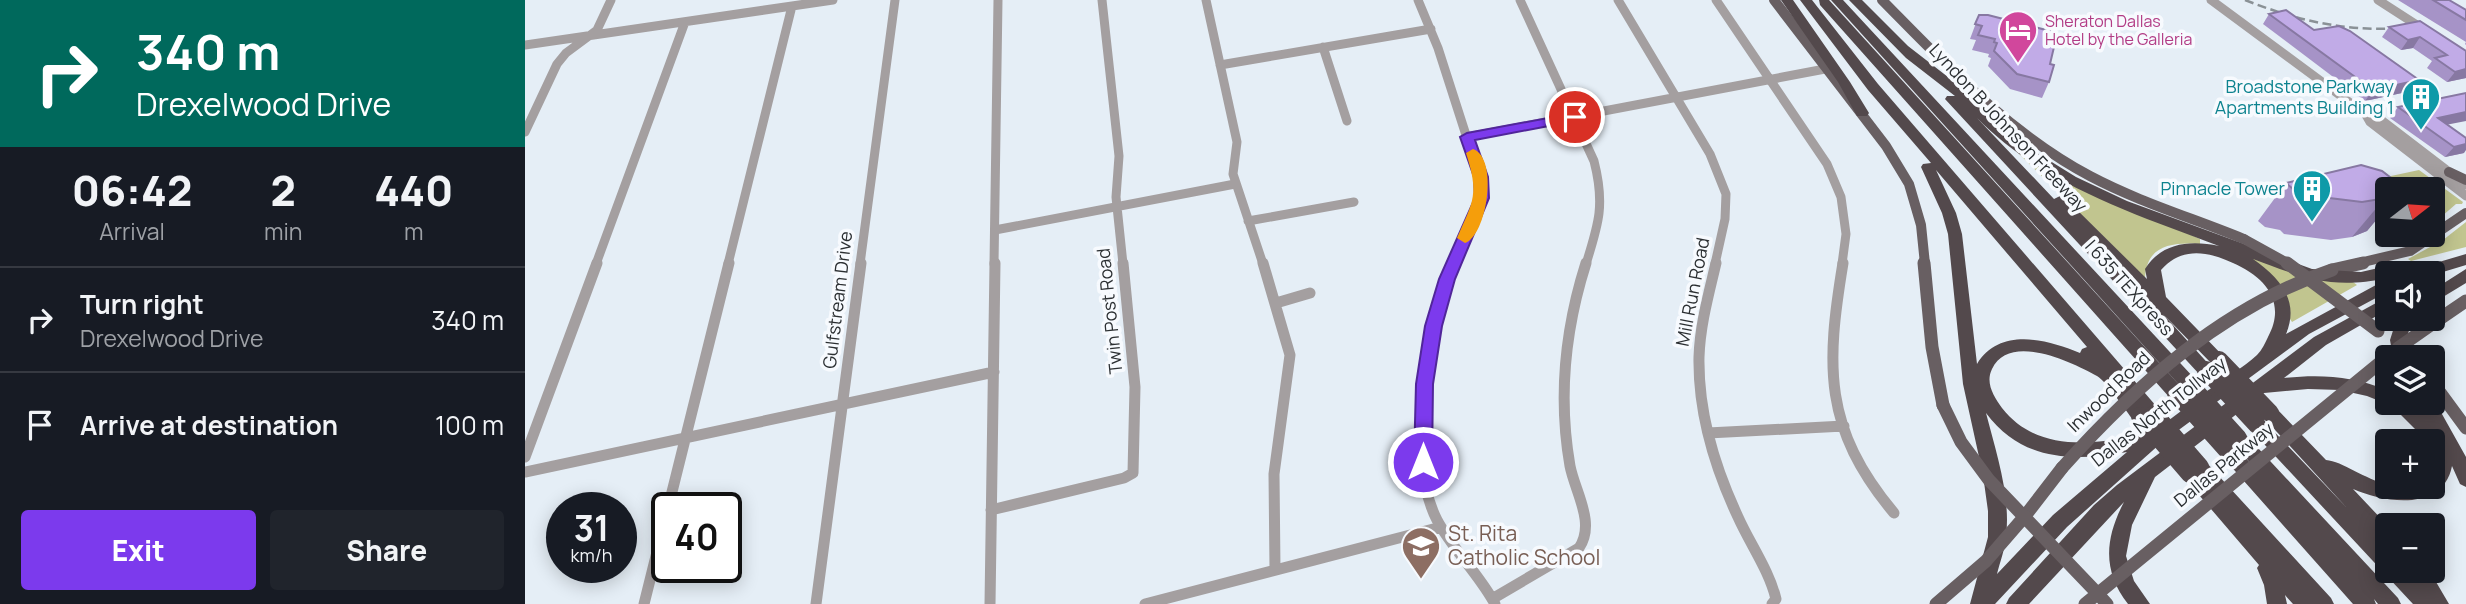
<!DOCTYPE html>
<html lang="en">
<head>
<meta charset="utf-8">
<style>
  body { margin:0; font-family:Manrope,sans-serif; background:#20242c; color:#f1f3f6; height:100vh; display:flex; flex-direction:column; font-size:26px; white-space:nowrap }
  * { box-sizing:border-box; margin:0 }
  p { font-size:23px; color:#9ea1a6 }
  .icon { flex:none; width:38px; height:38px; fill:none; stroke:currentColor; stroke-width:2; stroke-linecap:round; stroke-linejoin:round }
  .map { position:relative; flex:1; overflow:hidden }
  .side { display:flex; flex-direction:column; background:#171b24; width:525px }
  .side>* { flex:none }
  .guide { background:#00695c; color:#fff; overflow:hidden }
  .needle { width:46px; rotate:73deg }
  .controls { position:absolute; left:1850px; top:177px; display:grid; gap:14px }
  .controls a { display:grid; place-items:center; width:70px; height:70px; border-radius:7px; background:#171b24; box-shadow:0 4px 18px #0003; font-size:35px }
  .speed { position:absolute; left:21px; top:492px; display:flex; gap:14px; font-size:35px; font-weight:700; text-align:center }
  .speed>* { display:grid; place-content:center; width:91px; height:91px; border-radius:50%; background:#171b24; box-shadow:0 4px 18px #0003; line-height:1 }
  .speed small { font-size:18px; font-weight:400 }
  .speed .limit { border:4px solid #111; border-radius:10px; background:#fff; color:#111 }
  .pin { position:absolute; display:grid; place-items:center; width:60px; height:60px; color:#fff; margin:-30px; border:4px solid #fff; border-radius:50%; box-shadow:0 2px 7px #0007 }
  .me { position:absolute; width:77px; margin:-38px; rotate:0deg; stroke-linejoin:round; filter:drop-shadow(0 0 5px #0008) }
  .turn { display:flex; align-items:center; gap:24px; height:147px; padding:0 21px; font-size:32px }
  .turn .icon { width:91px; height:91px; stroke-width:2.5 }
  .turn b { display:block; font-size:49px; line-height:60px }
  .eta { display:flex; justify-content:space-evenly; align-items:center; height:119px; text-align:center }
  .eta b { font-size:42px; font-weight:800; line-height:49px }
  .cta { display:flex; gap:14px; margin-top:auto; padding:14px 21px }
  .cta a { flex:1; height:80px; border-radius:7px; background:#7c3aed; color:#fff; font-size:28px; font-weight:800; line-height:80px; text-align:center }
  .cta a+a { background:#20242c; color:#f1f3f6 }
  ul { padding:0; list-style:none }
  li { display:flex; align-items:center; gap:21px; height:105px; padding:0 21px; border-top:2px solid #363941 }
  li div { flex:1 }
  li b { display:block; font-size:26px }
  li em { font-style:normal }
  main { display:flex; flex:1; min-height:0 }
  .map>svg:first-child { display:block }
</style>
</head>
<body>
<main>
<section class="side">
<div class="guide">
<div class="turn"><svg class="icon" aria-label="right" viewBox="0 0 24 24"><path d="M7 20v-9h11M14 6l5 5-5 5"/></svg><div><b>340 m</b>Drexelwood Drive</div></div>
</div>
<div class="eta">
<div><b>06:42</b><p>Arrival</p></div>
<div><b>2</b><p>min</p></div>
<div><b>440</b><p>m</p></div>
</div>
<ul>
<li><svg class="icon" aria-label="right" viewBox="0 0 24 24"><path d="M7 20v-9h11M14 6l5 5-5 5"/></svg><div><b>Turn right</b><p>Drexelwood Drive</p></div><em>340 m</em></li>
<li><svg class="icon" aria-label="arrive" viewBox="0 0 24 24"><path d="M6 21V4h12l-3 4 3 4H6"/></svg><div><b>Arrive at destination</b></div><em>100 m</em></li>
</ul>
<div class="cta"><a>Exit</a><a>Share</a></div>
</section>
<div class="map">
<svg width="1941" height="604" viewBox="0 0 1941 604">
  <rect width="100%" height="100%" fill="#e5eef6"/>
  <path fill="#c1c58f" d="M1482 142 1512 163 1675 239V244C1645 242 1620 246 1620 281L1586 244Z
    M1894 170 1938 202 1937 204H1931L1916 217 1908 218V189H1864L1852 179Z
    M1941 222V247L1886 261 1883 259 1918 240Z
    M1724 257 1828 282 1832 285 1767 322Z"/>
  <g fill="none" stroke-linecap="round" stroke-linejoin="round">
    <path stroke="#a49fa0" stroke-width="9" d="M577 0 594 156 591 197 598 264
      M681 0 712 142 708 174 738 264
      M893 0 913 48 958 188 949 222 929 264
      M995 0 1069 161C1080 204 1074 223 1061 264
      M1093 0 1185 154 1201 194 1200 219 1190 264
      M1191 0 1302 164 1316 197 1321 234 1317 264
      M1686 0 1839 113 1855 119 1941 185
      M1853 0 1898 29
      M0 45 308 0
      M798 47 822 121
      M695 65 906 29
      M1841 115 1845 122 1941 196
      M0 132 32 64 41 53 72 30 86 0
      M942 137 1300 69
      M723 221 829 202
      M470 230 710 184
      M71 264 160 22
      M203 264 267 6
      M335 264 370 0
      M469 264 473 0"/>
    <path stroke="#a49fa0" stroke-width="11" d="M738 263 765 355 749 474 750 569
      M930 263C900 325 879 456 912 520 928 550 954 574 970 604
      M1191 263C1184 293 1175 325 1174 357 1173 412 1190 468 1213 517 1225 544 1244 570 1251 599L1247 604
      M1318 263C1301 366 1298 428 1369 513
      M751 303 785 293
      M1183 433 1319 426
      M0 457 72 263
      M0 472 469 372
      M143 508 204 263
      M466 510 599 478 608 473 610 387 598 263
      M967 599 1054 548C1071 523 1050 492 1045 466 1033 397 1040 329 1061 263
      M119 604 142 512
      M291 604 336 263
      M465 604 470 263
      M620 604 916 527"/>
    <path stroke="#685f62" stroke-width="10" d="M1249 0 1361 146 1384 184 1396 225 1400 264
      M1357 0C1421 65 1484 133 1565 176 1614 202 1668 218 1719 239
      M1924 172 1941 180
      M1830 264 1885 251 1941 213"/>
    <path stroke="#685f62" stroke-width="13" d="M1399 263 1407 347 1418 405
      M1807 270 1838 263
      M1910 322 1941 301
      M1908 383 1941 428
      M1500 516 1537 468
      M1573 594 1582 604"/>
    <path fill="#53494c" fill-rule="evenodd" d="M1256 0H1268L1325 82 1344 113 1342 116H1332L1313 82Z
      M1275 0H1287L1353 84 1638 414 1635 419 1629 421 1622 418 1615 423 1609 421C1600 410 1583 383 1572 376 1547 362 1484 332 1467 369 1460 383 1469 397 1477 408 1506 445 1550 446 1593 439 1603 437 1615 436 1624 432 1643 424 1667 401 1685 389 1700 378 1718 368 1732 355 1737 350 1740 343 1743 337 1762 302 1740 277 1708 263 1682 251 1656 247 1636 270L1641 297 1702 360 1700 365H1688L1638 314 1689 370 1687 375H1675L1420 99 1422 96H1430L1381 58 1324 0H1337L1383 46 1441 91 1475 125 1509 151 1551 177 1602 201 1787 269 1836 272 1871 264 1914 262 1941 254V265L1908 275 1862 273V278C1807 290 1779 278 1728 259 1755 278 1775 301 1761 334L1862 279V292L1784 334 1636 443 1542 527 1470 604H1445L1463 537V511L1458 475 1438 384 1423 234 1417 213 1396 167 1398 164 1406 163 1343 90ZM1452 118C1518 185 1609 214 1694 246 1666 240 1637 242 1620 269L1622 279 1540 198 1535 196 1529 199ZM1411 170 1562 347 1557 349 1555 353C1521 339 1475 327 1452 364L1437 234 1431 213ZM1461 413C1497 461 1547 462 1602 452L1528 515 1472 574C1475 562 1480 549 1481 537 1486 496 1471 452 1461 413Z
      M1294 0H1304L1657 388 1659 393 1657 398 1651 400 1645 398 1295 5Z
      M1306 0H1318L1670 379 1672 384 1670 389H1658Z
      M1941 269V283L1908 303V290Z
      M1862 297V310L1801 345 1759 378C1795 374 1828 376 1862 390V402H1885L1899 414 1893 402H1908V398L1941 457V487L1935 484 1927 466C1918 512 1860 503 1828 489L1862 525V546L1857 545 1862 550V570H1904L1924 604H1888L1726 430 1723 425 1726 420 1732 418 1738 420 1822 508 1739 418 1736 413 1739 408 1745 406 1751 408 1801 460C1817 461 1841 480 1862 484V486H1908L1909 462 1908 441H1902L1864 403 1862 404 1842 396 1815 390 1783 389 1739 393 1630 477 1607 525 1601 556 1609 581 1625 604H1603C1577 571 1580 538 1599 502L1504 604H1481L1484 598 1569 505 1592 485 1789 337Z
      M1872 318H1888L1881 340 1884 357H1868L1865 340Z
      M1713 431 1719 433 1873 598 1876 604H1853L1849 599 1851 604H1828L1695 454 1692 449 1695 444C1710 439 1722 460 1731 470L1704 438 1707 433Z
      M1675 459 1681 462 1806 598 1809 604H1768L1760 595 1762 604H1742L1739 585 1732 568 1734 565 1656 474 1659 469 1666 467 1669 462Z"/>
    <path stroke="#8a9196" stroke-width="2.5" stroke-dasharray="9 4.5" stroke-linecap="butt" d="M1720 0C1771 20 1820 32 1875 28"/>
    <path stroke="#685f62" stroke-width="10" d="M1719 239 1764 264"/>
    <path stroke="#685f62" stroke-width="13" d="M1762 263 1853 331
      M1882 357 1873 348 1910 322
      M1418 405 1436 442 1464 480 1573 594
      M1537 468C1611 385 1699 306 1807 270
      M1411 604 1461 561 1500 516
      M1560 604 1862 357"/>
    <path stroke="#53494c" stroke-width="18" d="M1694 360 1745 413
      M1681 370 1732 425
      M1664 384 1713 438
      M1651 393 1701 449
      M1629 414 1675 467
      M1615 416 1665 474"/>
  </g>
  <path fill="#a693c7" d="M1873 0H1924L1941 10V45L1940 44 1941 42Z
    M1744 14 1789 30 1894 80 1886 91 1840 101 1738 24Z
    M1454 15 1521 43 1525 64 1524 82 1517 98 1485 89 1463 66 1466 58 1463 57 1464 54 1447 50 1451 40 1445 39Z
    M1895 21 1941 78 1922 82 1902 68 1907 61 1888 48 1876 50 1857 37 1864 27Z
    M1873 107 1922 125 1939 153 1920 157 1865 118Z
    M1761 183 1872 187 1871 189H1862V207L1842 231 1827 237 1806 240 1759 234 1755 230 1740 227 1733 221Z"/>
  <path fill="#8778a2" d="M1895 37 1888 48 1876 50 1883 40Z
    M1941 69V78L1922 82 1930 72Z
    M1894 80 1886 91 1840 101 1848 90Z
    M1941 112V121L1905 128 1913 118Z
    M1941 144V150L1939 153 1920 157 1929 147Z
    M1862 197V207L1842 231 1827 237 1859 199Z"/>
  <path fill="#c1abe7" stroke="#8778a2" stroke-width="2" d="M1908 0H1924L1941 10V20Z
    M1761 10 1789 30 1814 26 1825 31 1894 80 1848 90 1744 14Z
    M1454 15H1463L1525 31 1521 43 1529 47 1525 64 1529 65 1524 82 1492 74 1469 51 1472 43 1469 42 1470 39 1453 35 1457 26 1450 24Z
    M1895 21 1941 51V69L1930 72 1910 58 1922 55 1895 37 1883 40 1864 27Z
    M1941 93V112L1913 118 1941 138V144L1929 147 1873 107Z
    M1836 165 1857 171 1870 181 1867 183 1872 187 1869 189H1862V198L1837 202 1788 196 1784 192 1768 189 1761 183Z"/>
  <path fill="#7c3aed" stroke="#51269a" stroke-width="2" d="M1050 113 1057 117 1055 120 950 140 963 177 964 198 930 279 917 326 908 384 907 462 904 467 898 469 891 467 889 462 891 384 900 326 914 279 950 198 949 177 935 137 942 133Z"/>
  <path fill="#f59e0b" d="M948 149C974 158 962 236 940 243L932 238C949 200 954 194 941 153Z"/>
  <defs>
    <g id="hotel-pin" transform="scale(2.0125)"><path d="M0 17L-7.5 6A9.5 9.5 0 1 1 7.5 6Z" fill="#d1479c" stroke="#f7fafe"/><path d="M-6-4.5h1.5V1H6V5H4.5V3h-9V5H-6ZM-4 0a1.8 1.8 0 1 1 3.6 0ZM.5 0V-2.5h3Q6-2.5 6 0Z" fill="#fff"/></g>
    <g id="building-pin" transform="scale(2.0125)"><path d="M0 17L-7.5 6A9.5 9.5 0 1 1 7.5 6Z" fill="#0f9aa8" stroke="#f7fafe"/><path d="M-4-6H4V6H1V3H-1V6H-4ZM-2.5-4.3h1.7v1.8h-1.7ZM.8-4.3h1.7v1.8H.8ZM-2.5-1h1.7V.8h-1.7ZM.8-1h1.7V.8H.8Z" fill="#fff"/></g>
    <g id="school-pin" transform="scale(2.0125)"><path d="M0 17L-7.5 6A9.5 9.5 0 1 1 7.5 6Z" fill="#8d6e63" stroke="#f7fafe"/><path d="M0-5L7-2L0 1L-7-2ZM-4 1L0 2.5L4 1V4Q0 6-4 4Z" fill="#fff"/></g>
  </defs>
  <g fill-rule="evenodd">
    <use href="#hotel-pin" x="1493" y="30"/>
    <use href="#building-pin" x="1896" y="97"/>
    <use href="#building-pin" x="1787" y="189"/>
    <use href="#school-pin" x="896" y="546"/>
  </g>
  <g text-anchor="middle" stroke-width="7" stroke-linejoin="round" paint-order="stroke">
    <g font-size="16" fill="#b23c85" stroke="#f7fafe" text-anchor="start">
      <text x="1520" y="27">Sheraton Dallas<tspan x="1520" dy="18">Hotel by the Galleria</tspan></text>
    </g>
    <g font-size="18" fill="#0d838f" stroke="#f7fafe" text-anchor="end">
      <text x="1869" y="93">Broadstone Parkway<tspan x="1869" dy="21">Apartments Building 1</tspan></text>
      <text x="1760" y="195">Pinnacle Tower</text>
    </g>
    <g font-size="18" fill="#2b2f32" stroke="#f7fafe">
      <text transform="translate(1483 128) rotate(47)" y="6">Lyndon B Johnson Freeway</text>
      <text transform="translate(1604 288) rotate(48)" y="6">I 635 TEXpress</text>
      <text transform="translate(1168 292) rotate(-79)" y="6">Mill Run Road</text>
      <text transform="translate(313 300) rotate(-83)" y="6">Gulfstream Drive</text>
      <text transform="translate(585 311) rotate(-96)" y="6">Twin Post Road</text>
      <text transform="translate(1584 392) rotate(-44)" y="6">Inwood Road</text>
      <text transform="translate(1634 412) rotate(-38)" y="6">Dallas North Tollway</text>
      <text transform="translate(1699 465) rotate(-39)" y="6">Dallas Parkway</text>
    </g>
    <g font-size="21" fill="#785e54" stroke="#f7fafe" text-anchor="start">
      <text x="923" y="541">St. Rita<tspan x="923" dy="24">Catholic School</tspan></text>
    </g>
  </g>
</svg>
<div class="controls">
<a><svg class="needle" viewBox="-14 -14 28 28"><path d="M0-13l5 13h-10z" fill="#e53935"/><path d="M0 13l5-13h-10z" fill="#9ea1a6"/></svg></a>
<a><svg class="icon" aria-label="sound" viewBox="0 0 24 24"><path d="M4 9h4l5-4v14l-5-4H4zM17 9q2 3 0 6"/></svg></a>
<a><svg class="icon" aria-label="layers" viewBox="0 0 24 24"><path d="M12 4l9 5-9 5-9-5zM3 14l9 5 9-5"/></svg></a>
<a>+</a>
<a>−</a>
</div>
<div class="speed"><div>31<small>km/h</small></div><div class="limit">40</div></div>
<div class="pin" style="left:1050px;top:117px;background:#d93025"><svg class="icon" aria-label="arrive" viewBox="0 0 24 24"><path d="M6 21V4h12l-3 4 3 4H6"/></svg></div>
<svg class="me" style="left:898px;top:462px" viewBox="-20 -20 40 40"><circle r="17" fill="#7c3aed" stroke="#fff" stroke-width="3"/><path d="M0-11L8 9 0 5-8 9z" fill="#fff"/></svg>
</div>
</main>
</body>
</html>
